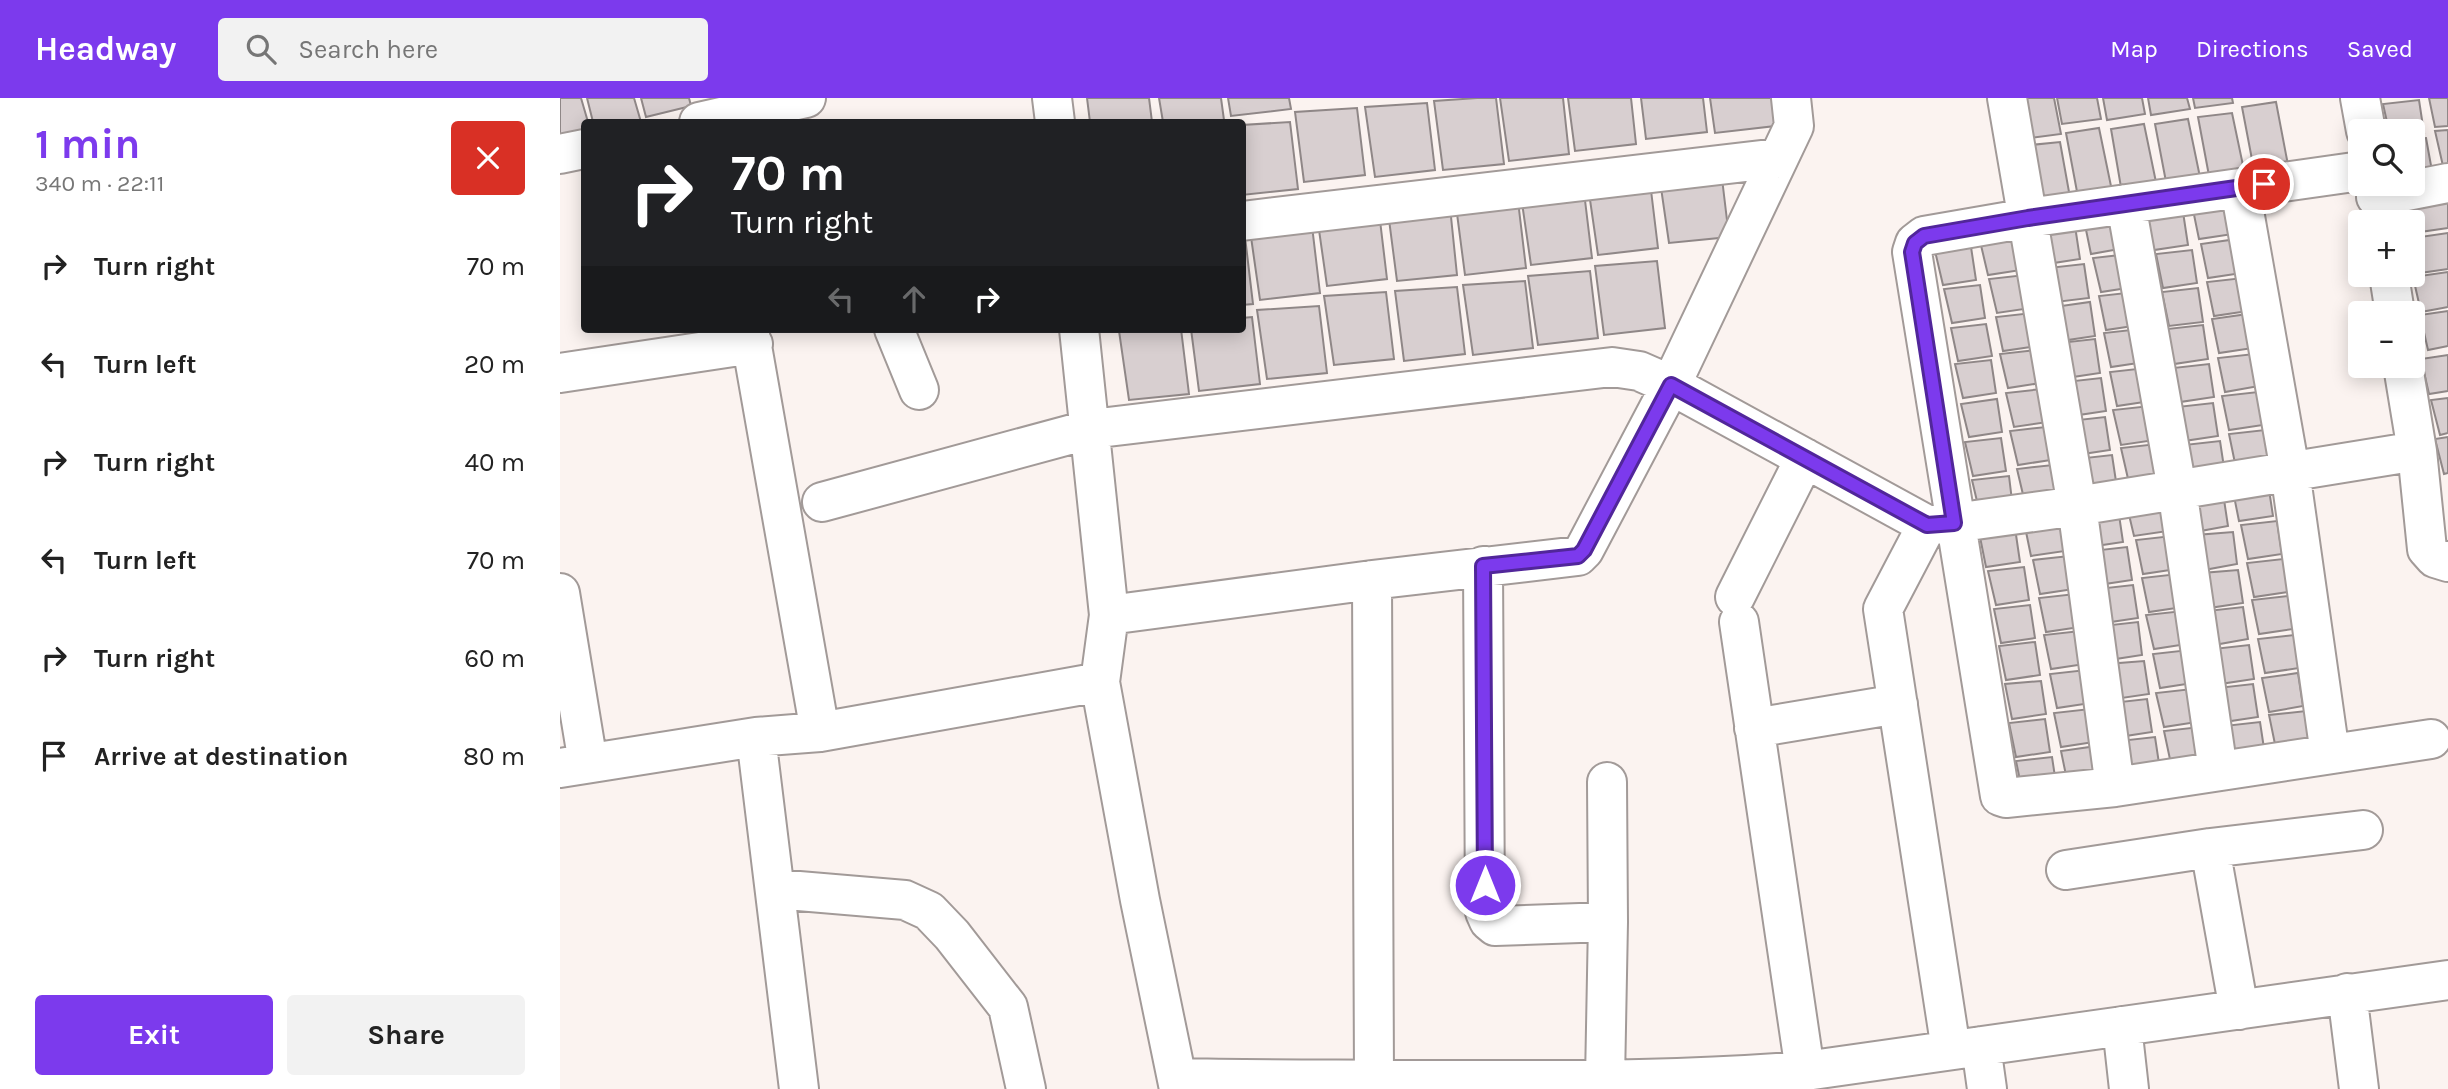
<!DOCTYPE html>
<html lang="en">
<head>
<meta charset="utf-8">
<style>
  body { margin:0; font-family:Karla,sans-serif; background:#f2f2f2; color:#222; height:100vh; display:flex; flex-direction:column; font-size:26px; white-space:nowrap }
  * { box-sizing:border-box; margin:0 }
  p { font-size:23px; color:#767676 }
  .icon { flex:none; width:38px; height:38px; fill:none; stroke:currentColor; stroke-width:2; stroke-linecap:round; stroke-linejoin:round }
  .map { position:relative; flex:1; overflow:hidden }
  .drawer { display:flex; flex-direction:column; background:#fff; width:560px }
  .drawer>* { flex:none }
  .top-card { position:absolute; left:21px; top:21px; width:665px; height:214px; border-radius:7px; box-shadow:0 4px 18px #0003; background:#202124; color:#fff; overflow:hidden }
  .fabs { position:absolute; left:1788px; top:21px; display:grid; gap:14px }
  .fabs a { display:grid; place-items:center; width:77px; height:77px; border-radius:7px; background:#fff; box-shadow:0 4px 18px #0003; font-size:35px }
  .pin { position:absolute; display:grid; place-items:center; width:60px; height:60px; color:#fff; margin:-30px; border:4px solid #fff; border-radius:50%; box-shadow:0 2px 7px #0007 }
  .me { position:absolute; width:77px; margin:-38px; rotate:0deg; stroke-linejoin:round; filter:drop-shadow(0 0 5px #0008) }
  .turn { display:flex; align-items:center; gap:24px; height:147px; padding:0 35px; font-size:32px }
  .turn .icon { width:91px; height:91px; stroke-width:2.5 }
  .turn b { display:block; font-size:49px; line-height:60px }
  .lanes { display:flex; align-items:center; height:66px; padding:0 35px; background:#0003; justify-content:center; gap:35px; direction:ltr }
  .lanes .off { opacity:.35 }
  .round { display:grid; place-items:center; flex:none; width:74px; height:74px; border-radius:7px; background:#f2f2f2 }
  .overview { display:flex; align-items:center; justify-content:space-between; height:119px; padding:0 35px }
  h1 { font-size:42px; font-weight:700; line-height:52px; color:#7c3aed }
  .action { display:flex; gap:14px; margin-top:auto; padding:14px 35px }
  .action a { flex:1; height:80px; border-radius:7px; background:#7c3aed; color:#fff; font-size:28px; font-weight:700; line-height:80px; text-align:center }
  .action a+a { background:#f2f2f2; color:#222 }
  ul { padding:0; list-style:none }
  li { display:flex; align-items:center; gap:21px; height:98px; padding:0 35px }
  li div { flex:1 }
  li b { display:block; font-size:26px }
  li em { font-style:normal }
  header { display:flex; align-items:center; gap:42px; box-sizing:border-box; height:98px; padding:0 35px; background:#7c3aed; color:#fff }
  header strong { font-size:33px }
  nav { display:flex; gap:38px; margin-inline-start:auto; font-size:24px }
  .search { width:490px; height:63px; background:#f2f2f2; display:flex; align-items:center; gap:18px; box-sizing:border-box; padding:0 24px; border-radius:7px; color:#767676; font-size:26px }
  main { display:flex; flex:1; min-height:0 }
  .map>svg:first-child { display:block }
</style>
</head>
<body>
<header>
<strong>Headway</strong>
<div class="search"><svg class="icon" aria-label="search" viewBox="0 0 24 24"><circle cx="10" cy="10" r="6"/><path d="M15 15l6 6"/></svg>Search here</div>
<nav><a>Map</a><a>Directions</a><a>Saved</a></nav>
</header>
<main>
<section class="drawer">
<div class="overview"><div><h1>1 min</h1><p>340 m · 22:11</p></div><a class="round" style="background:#d93025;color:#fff"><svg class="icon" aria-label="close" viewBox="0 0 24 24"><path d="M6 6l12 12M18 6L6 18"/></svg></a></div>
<ul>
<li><svg class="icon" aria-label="right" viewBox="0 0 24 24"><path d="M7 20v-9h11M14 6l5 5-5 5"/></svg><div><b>Turn right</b></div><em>70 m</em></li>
<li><svg class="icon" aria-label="left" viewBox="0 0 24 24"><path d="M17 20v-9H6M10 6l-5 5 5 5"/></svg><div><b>Turn left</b></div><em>20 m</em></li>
<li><svg class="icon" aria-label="right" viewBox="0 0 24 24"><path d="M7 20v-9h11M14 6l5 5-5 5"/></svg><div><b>Turn right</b></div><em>40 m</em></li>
<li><svg class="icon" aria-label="left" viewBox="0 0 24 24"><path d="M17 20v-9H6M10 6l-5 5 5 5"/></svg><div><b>Turn left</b></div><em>70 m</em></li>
<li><svg class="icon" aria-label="right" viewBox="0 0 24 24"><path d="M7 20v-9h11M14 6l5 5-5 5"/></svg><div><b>Turn right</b></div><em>60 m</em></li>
<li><svg class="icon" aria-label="arrive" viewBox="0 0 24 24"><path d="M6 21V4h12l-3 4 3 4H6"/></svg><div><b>Arrive at destination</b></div><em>80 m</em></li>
</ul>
<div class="action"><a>Exit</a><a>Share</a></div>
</section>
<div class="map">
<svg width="1888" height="991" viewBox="0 0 1888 991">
  <rect width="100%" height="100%" fill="#fbf3f0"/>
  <path fill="#d8cfd0" stroke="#8f8787" stroke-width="2" d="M0 0H21L28 24H24V39L0 44Z
    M27 0H74L81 24H33Z
    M81 0H129L131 8 86 19Z
    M527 0H589L592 24H530Z
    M599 0H661L664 22 603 24Z
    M668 0H729L731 11 671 18Z
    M917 0H936L944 66 883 72 874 3Z
    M940 0H1003L1009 56 949 63Z
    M1008 0H1071L1076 46 1015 53Z
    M1081 0H1143L1147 34 1086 41Z
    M1150 0H1212L1215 28 1155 35Z
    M1455 0H1494L1501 36 1462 41Z
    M1497 0H1537L1541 21 1502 26Z
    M1543 0H1582L1585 16 1547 22Z
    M1588 0H1627L1630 11 1591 17Z
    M1633 0H1672L1673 5 1635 10Z
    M1869 0H1888V28L1875 29Z
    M1859 2 1864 35 1853 36V33H1829L1823 6Z
    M1716 4 1728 67 1694 72 1682 9Z
    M867 5 875 72 815 79 805 9Z
    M797 10 805 77 744 84 735 14Z
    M1672 15 1685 77 1650 83 1638 19Z
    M1628 21 1641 84 1607 89 1595 26Z
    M730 24 738 91 682 97V27Z
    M1584 26 1597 89 1562 95 1551 31Z
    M1539 30 1552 93 1518 99 1506 35Z
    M1888 32V67L1883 68 1875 33Z
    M1866 40 1872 73 1853 76V41Z
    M1500 44 1511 105 1472 111 1461 48Z
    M1161 72 1169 139 1109 145 1099 76Z
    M1090 84 1098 150 1038 157 1028 88Z
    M1024 94 1032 160 971 167 961 98Z
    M1888 94V130L1853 135V124H1843L1837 102Z
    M958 103 966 170 905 177 896 108Z
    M1668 104 1673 136 1639 141 1632 107Z
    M890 109 897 177 837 183 828 114Z
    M819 114 827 181 767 188 757 118Z
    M1623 114 1628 147 1594 152 1587 118Z
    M1560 118 1565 150 1531 156 1524 122Z
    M752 128 760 195 700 202 690 132Z
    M1515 128 1520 161 1487 166 1479 132Z
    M1888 135V171L1853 176V140Z
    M682 139H685L693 206 682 207Z
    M1456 139 1461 172 1428 177 1420 143Z
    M1677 141 1682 175 1648 180 1641 146Z
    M1411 149 1416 182 1383 187 1375 153Z
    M1632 152 1637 185 1603 190 1596 156Z
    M1569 156 1574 189 1541 194 1533 160Z
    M1097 163 1105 230 1044 237 1035 168Z
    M1524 166 1529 200 1496 204 1488 170Z
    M1030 173 1038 240 978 247 968 178Z
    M1888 174V209L1861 214 1853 179Z
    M1465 177 1471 210 1437 215 1429 181Z
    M1683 180 1688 213 1654 218 1647 184Z
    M965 183 973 250 913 257 903 187Z
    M1420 187 1425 220 1392 225 1384 191Z
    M897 189 905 256 844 263 835 193Z
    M1638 190 1643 224 1609 228 1602 194Z
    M826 194 834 261 774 267 764 198Z
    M1575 194 1580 227 1546 232 1539 198Z
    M1530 204 1535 238 1501 243 1494 209Z
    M759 208 767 275 707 281 697 212Z
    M1888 213V248L1868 252 1860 217Z
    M1472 215 1477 248 1443 253 1436 219Z
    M1688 216 1693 250 1659 255 1652 221Z
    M692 219 700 286 639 293 631 231H682V220Z
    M1426 226 1432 258 1398 263 1391 230Z
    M1643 227 1648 261 1614 266 1607 231Z
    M582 231H621L629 296 569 302 559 233Z
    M1580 231 1585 264 1551 269 1544 235Z
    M1535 241 1540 275 1506 280 1499 245Z
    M1476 252 1481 285 1448 290 1440 256Z
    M1694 256 1699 288 1665 294 1658 260Z
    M1888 257V293L1869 296 1861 261Z
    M1431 262 1436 295 1403 300 1395 266Z
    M1649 266 1654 299 1620 304 1613 270Z
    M1586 270 1591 303 1557 308 1550 274Z
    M1541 280 1546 313 1512 318 1505 284Z
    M1482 291 1488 324 1454 329 1446 295Z
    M1698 294 1703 327 1669 332 1662 298Z
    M1888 300V335L1880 337 1871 302Z
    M1437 301 1442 334 1409 339 1401 306Z
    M1653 305 1658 338 1624 343 1617 309Z
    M1590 308 1595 342 1561 347 1553 312Z
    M1545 319 1550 352 1516 357 1509 323Z
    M1486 329 1491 362 1458 367 1450 333Z
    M1705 332 1710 365 1676 370 1669 336Z
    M1888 339V375L1884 376 1875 341Z
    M1441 340 1446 373 1413 378 1405 344Z
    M1660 343 1665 376 1631 381 1624 347Z
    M1597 346 1602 380 1569 385 1561 350Z
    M1552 357 1557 390 1524 395 1516 361Z
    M1493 367 1498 400 1465 405 1457 371Z
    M1449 378 1453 411 1420 416 1412 382Z
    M1708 385 1713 418 1679 423 1672 388Z
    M1663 395 1668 428 1635 434 1627 399Z
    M1603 400 1608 433 1574 438 1566 404Z
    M1558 410 1563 444 1529 449 1522 414Z
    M1500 420 1505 453 1471 458 1464 424Z
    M1717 423 1722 456 1688 461 1681 427Z
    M1455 430 1460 464 1426 469 1419 434Z
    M1673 434 1677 466 1644 472 1636 437Z
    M1612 438 1617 471 1583 476 1576 442Z
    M1567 449 1572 482 1538 487 1531 453Z
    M1509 458 1514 491 1480 496 1473 462Z
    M1723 461 1728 494 1694 499 1687 465Z
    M1464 469 1469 502 1436 507 1428 473Z
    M1678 472 1683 505 1649 510 1642 475Z
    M1618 476 1623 509 1589 514 1582 480Z
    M1573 487 1578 520 1544 525 1537 491Z
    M1515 496 1520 529 1486 534 1479 500Z
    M1728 498 1733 531 1699 536 1692 502Z
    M1470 507 1475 540 1441 545 1434 511Z
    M1683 509 1688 541 1654 547 1647 513Z
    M1623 513 1627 546 1594 551 1586 517Z
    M1578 524 1582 557 1549 562 1542 528Z
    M1520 533 1525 566 1491 571 1484 537Z
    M1734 537 1739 570 1705 575 1698 541Z
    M1475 544 1480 577 1446 582 1439 548Z
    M1689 547 1694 581 1660 586 1653 551Z
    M1629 552 1633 585 1600 590 1593 556Z
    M1584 563 1589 596 1555 601 1547 566Z
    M1526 572 1531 605 1497 610 1490 576Z
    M1738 575 1743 608 1709 614 1702 580Z
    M1481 583 1486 616 1452 621 1445 586Z
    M1693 586 1698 619 1664 624 1657 590Z
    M1632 591 1637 624 1604 629 1596 595Z
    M1587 601 1592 634 1559 639 1551 605Z
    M1530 611 1534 644 1501 649 1494 615Z
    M1746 613 1750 646 1716 651 1709 617Z
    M1485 621 1490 654 1456 659 1449 625Z
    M1700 624 1705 657 1672 662 1664 628Z
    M1640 629 1645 661 1611 666 1604 633Z
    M1595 639 1600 672 1566 677 1559 643Z
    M1537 648 1542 681 1508 687 1501 653Z
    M1492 659 1497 692 1463 697 1456 663Z"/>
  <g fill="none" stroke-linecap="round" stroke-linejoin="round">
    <g stroke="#a29a98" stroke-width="42">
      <path id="minor" d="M492 0 495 24
        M1447 0 1517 408 1555 689
        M1800 0 1806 33
        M139 24 246 0
        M0 56 24 51
        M1801 73 1468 120 1364 138 1355 145 1352 154 1440 698 1446 700 1555 689 1871 641
        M1680 90 1730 373 1770 656
        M1816 99 1888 85
        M1566 106 1617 391 1658 673
        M682 123 1218 60
        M1829 177 1835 215
        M189 231 260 634
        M334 231 359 292
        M519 231 549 517 540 584 580 802 619 991
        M1843 268 1857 353 1867 451 1875 460 1888 464
        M0 275 193 246
        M262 404 531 331 1052 269 1079 273 1111 287 1367 427 1394 425 1517 408 1857 353
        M1367 427 1323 511 1391 952
        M923 468 925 814 929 823 935 828 1048 824
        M812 482 814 982
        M0 495 28 665
        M1175 499 1245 360
        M549 517 812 482 1018 458 1024 452 1111 287 1234 28 1231 0
        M1179 524 1245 973
        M1194 630 1338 606
        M196 639 239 991
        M0 670 196 639 260 634 540 584
        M1650 750 1679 912
        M1506 772 1650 750 1803 732
        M215 791 345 802 369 813 392 837 448 909 466 991
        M1787 895 1799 991
        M1562 928 1569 991
        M1421 948 1427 991
        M617 980C706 982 794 981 883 982 1004 982 1125 983 1245 973L1888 882
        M1045 982 1048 824 1047 684"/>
    </g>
    <use href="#minor" stroke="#fff" stroke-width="38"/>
  </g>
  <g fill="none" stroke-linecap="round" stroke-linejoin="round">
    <g stroke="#51269a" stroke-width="18">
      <path id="route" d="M925 787 923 468 1018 458 1024 452 1111 287 1367 427 1394 425 1352 154 1355 145 1364 138 1468 120 1704 86"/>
    </g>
    <use href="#route" stroke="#7c3aed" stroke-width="12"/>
  </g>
</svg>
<div class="fabs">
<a><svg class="icon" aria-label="search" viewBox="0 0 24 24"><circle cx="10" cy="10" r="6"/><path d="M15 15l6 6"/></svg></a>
<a>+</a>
<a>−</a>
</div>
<div class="pin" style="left:1704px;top:86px;background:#d93025"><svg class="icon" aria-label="arrive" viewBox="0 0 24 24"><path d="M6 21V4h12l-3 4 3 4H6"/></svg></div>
<svg class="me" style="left:925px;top:787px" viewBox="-20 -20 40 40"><circle r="17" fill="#7c3aed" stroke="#fff" stroke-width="3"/><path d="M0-11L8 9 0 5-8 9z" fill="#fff"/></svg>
<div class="top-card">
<div class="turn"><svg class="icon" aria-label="right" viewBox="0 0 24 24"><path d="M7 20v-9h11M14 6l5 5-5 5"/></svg><div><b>70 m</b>Turn right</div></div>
<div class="lanes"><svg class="icon off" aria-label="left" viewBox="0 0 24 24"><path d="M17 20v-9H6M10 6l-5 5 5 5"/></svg><svg class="icon off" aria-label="ahead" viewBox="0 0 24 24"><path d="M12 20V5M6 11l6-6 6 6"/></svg><svg class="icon" aria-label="right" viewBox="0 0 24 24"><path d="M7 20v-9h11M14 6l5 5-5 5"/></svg></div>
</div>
</div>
</main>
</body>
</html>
